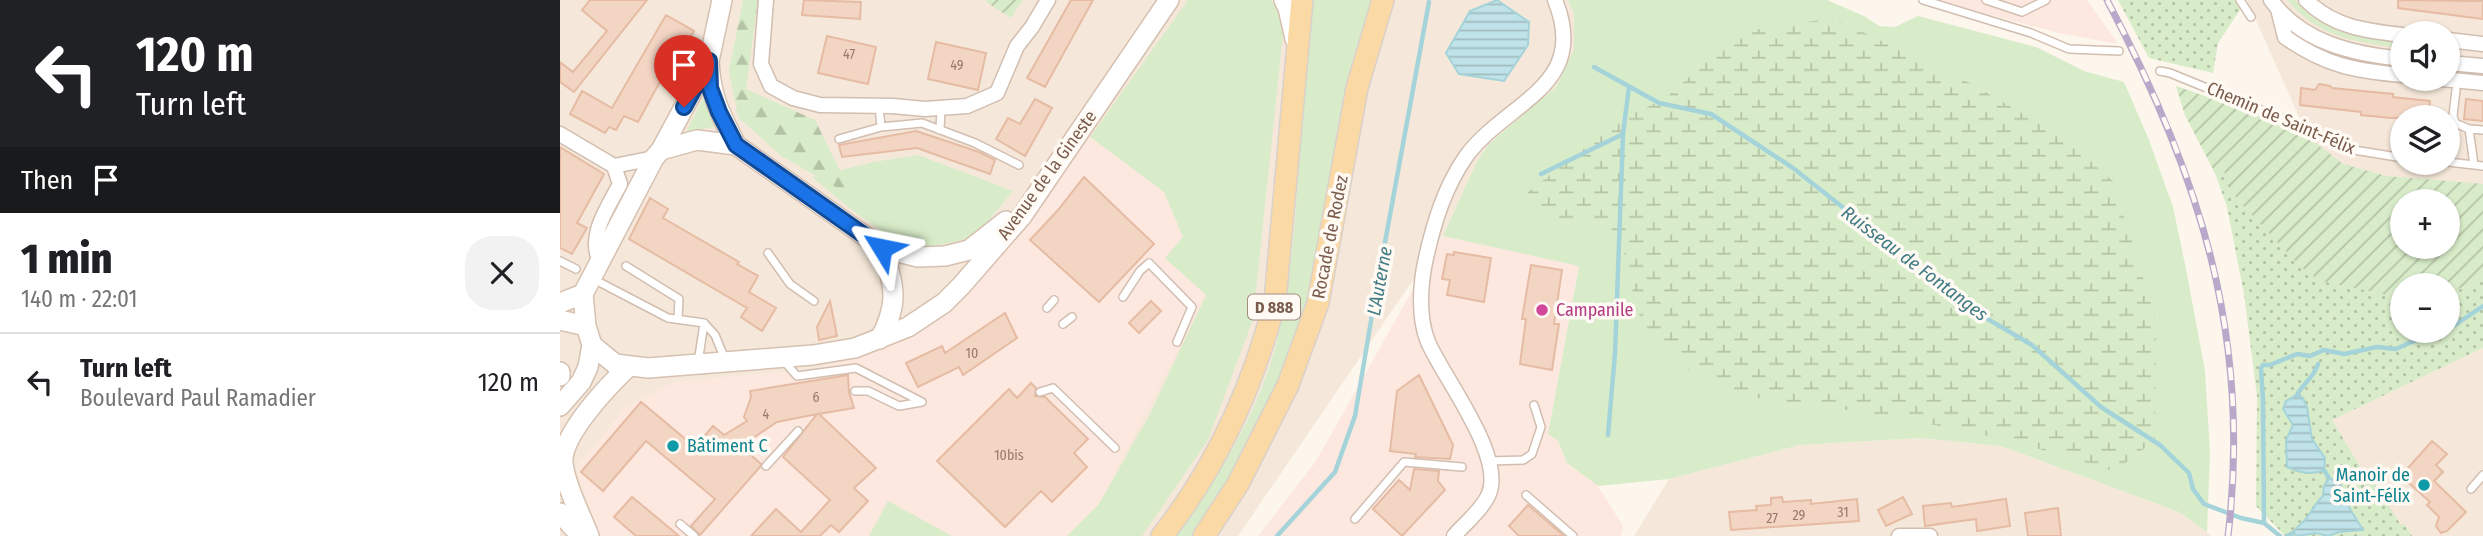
<!DOCTYPE html>
<html lang="en">
<head>
<meta charset="utf-8">
<style>
  body { margin:0; font-family:"Fira Sans Condensed",sans-serif; background:#f2f2f2; color:#202124; height:100vh; display:flex; flex-direction:column; font-size:26px; white-space:nowrap }
  * { box-sizing:border-box; margin:0 }
  p { font-size:23px; color:#757577 }
  .icon { flex:none; width:38px; height:38px; fill:none; stroke:currentColor; stroke-width:2; stroke-linecap:round; stroke-linejoin:round }
  .map { position:relative; flex:1; overflow:hidden }
  .sheet { display:flex; flex-direction:column; background:#fff; width:560px }
  .sheet>* { flex:none }
  .hud { background:#202124; color:#fff; overflow:hidden }
  .tools { position:absolute; left:1830px; top:21px; display:grid; gap:14px }
  .tools a { display:grid; place-items:center; width:70px; height:70px; border-radius:50%; background:#fff; box-shadow:0 2px 5px #0004; font-size:35px }
  .pin { position:absolute; display:grid; place-items:center; width:60px; height:60px; color:#fff; margin:-72px -30px; border-radius:50% 50% 50% 0; rotate:-45deg; box-shadow:0 0 7px #0007 }
  .pin .icon { rotate:45deg }
  .me { position:absolute; width:77px; margin:-38px; rotate:305deg; stroke-linejoin:round; filter:drop-shadow(0 0 5px #0008) }
  .turn { display:flex; align-items:center; gap:24px; height:147px; padding:0 21px; font-size:32px }
  .turn .icon { width:91px; height:91px; stroke-width:2.5 }
  .turn b { display:block; font-size:49px; line-height:60px }
  .then { display:flex; align-items:center; height:66px; padding:0 21px; background:#0003; gap:14px; font-size:26px }
  .round { display:grid; place-items:center; flex:none; width:74px; height:74px; border-radius:28px; background:#f2f2f2 }
  .overview { display:flex; align-items:center; justify-content:space-between; height:119px; padding:0 21px }
  h1 { font-size:42px; font-weight:800; line-height:52px }
  ul { padding:0; list-style:none }
  li { display:flex; align-items:center; gap:21px; height:98px; padding:0 21px; border-top:2px solid #e0e0e0 }
  li div { flex:1 }
  li b { display:block; font-size:26px }
  li em { font-style:normal }
  main { display:flex; flex:1; min-height:0 }
  .map>svg:first-child { display:block }
</style>
</head>
<body>
<main>
<section class="sheet">
<div class="hud">
<div class="turn"><svg class="icon" aria-label="left" viewBox="0 0 24 24"><path d="M17 20v-9H6M10 6l-5 5 5 5"/></svg><div><b>120 m</b>Turn left</div></div>
<div class="then">Then<svg class="icon" aria-label="arrive" viewBox="0 0 24 24"><path d="M6 21V4h12l-3 4 3 4H6"/></svg></div>
</div>
<div class="overview"><div><h1>1 min</h1><p>140 m · 22:01</p></div><a class="round"><svg class="icon" aria-label="close" viewBox="0 0 24 24"><path d="M6 6l12 12M18 6L6 18"/></svg></a></div>
<ul>
<li><svg class="icon" aria-label="left" viewBox="0 0 24 24"><path d="M17 20v-9H6M10 6l-5 5 5 5"/></svg><div><b>Turn left</b><p>Boulevard Paul Ramadier</p></div><em>120 m</em></li>
</ul>
</section>
<div class="map">
<svg width="1923" height="536" viewBox="0 0 1923 536">
  <defs>
    <pattern id="forest-firs" width="22" height="20" patternUnits="userSpaceOnUse" patternTransform="scale(1.75)"><rect width="22" height="20" fill="#d8ecc9"/><path d="M5 1l3.5 6h-7zM16 11l3.5 6h-7z" fill="#b4c2a5"/></pattern>
    <pattern id="wetland-marsh" width="20" height="14" patternUnits="userSpaceOnUse" patternTransform="scale(1.75)"><rect width="20" height="14" fill="#d8ecc9"/><path d="M1 5h8M5 5V1M11 12h8M15 12V8" fill="none" stroke="#b4c2a5"/></pattern>
    <pattern id="park-dots" width="8" height="8" patternUnits="userSpaceOnUse" patternTransform="scale(1.75)"><rect width="8" height="8" fill="#d8ecc9"/><path d="M2 2h.1M6 6h.1" fill="none" stroke="#b4c2a5" stroke-width="1.8" stroke-linecap="round"/></pattern>
    <pattern id="garden-furrows" width="10" height="10" patternUnits="userSpaceOnUse" patternTransform="scale(1.75)"><rect width="10" height="10" fill="#d8ecc9"/><path d="M-1 1l2-2M0 10L10 0M9 11l2-2" fill="none" stroke="#b4c2a5"/></pattern>
    <pattern id="water-rules" width="6" height="5" patternUnits="userSpaceOnUse" patternTransform="scale(1.75)"><rect width="6" height="5" fill="#bfe3e8"/><path d="M0 2.5h6" fill="none" stroke="#a0bbbe"/></pattern>
  </defs>
  <rect width="100%" height="100%" fill="#fdf6ec"/>
  <path fill="#f5e8da" fill-rule="evenodd" d="M0 0H1008L1014 14V49L997 86 930 143 917 161 883 236 678 536H0Z
    M1687 0H1923V184L1826 176 1783 164 1748 137ZM1843 33H1888V79H1843ZM1843 117H1888V163H1843Z
    M1923 348V536H1852L1844 525H1841L1804 474 1772 420Z
    M1361 438 1441 446 1619 512 1652 536H1074L1109 479 1240 445Z"/>
  <path fill="#fde8e0" d="M1374 0H1527L1558 44 1499 33Z
    M530 137 604 192 623 237 605 258 646 295 539 504 507 536H392L328 501 309 536H40L16 468 65 408 115 382 254 369 316 351 377 318 479 207Z
    M883 236 1019 265 988 434 998 441 1007 463 1038 486 1063 526 1061 536H698L756 461Z"/>
  <path fill="#d8ecc9" d="M628 0H711L720 15 723 34 693 319 648 440 582 536H507L539 504 589 416 646 295 605 258 623 237 604 192 530 137Z
    M751 0H814C777 84 772 181 754 271 742 328 720 379 694 430 675 467 656 502 632 536H616C660 476 705 402 720 328 732 274 735 219 739 165 743 110 747 55 751 0Z
    M1008 0H1267L1304 16 1319 26 1335 27 1358 16 1476 47 1524 71 1564 82 1589 140 1613 207 1627 274 1645 371 1650 452 1647 532 1619 512 1441 446 1361 438 1240 445 1109 479 1038 486 1007 463 998 441 988 434 1019 266 883 236 917 161 930 143 997 86 1014 49V14Z
    M1727 0H1735C1768 36 1798 36 1843 42V48C1797 43 1758 37 1727 0Z
    M145 94 158 126 126 132Z
    M358 155 453 191 421 230 403 240 363 248 334 240 292 210 252 177 314 162Z
    M328 501 392 536H309Z"/>
  <path fill="url(#forest-firs)" d="M183 0H198L186 89 255 120 293 197 221 156 178 117 169 71Z"/>
  <path fill="url(#wetland-marsh)" d="M1273 18 1408 82 1503 137 1553 181 1596 319 1595 440 1564 464 1550 470 1453 441 1336 417 1184 396 1129 370 1088 329 1077 311 1064 252 1056 237 1030 219 1000 224 974 213 968 192 1063 118 1105 99 1139 68 1154 49 1187 31Z"/>
  <path fill="url(#park-dots)" fill-rule="evenodd" d="M1558 0H1683L1684 4 1658 43 1653 73 1589 58Z
    M1616 86 1715 121 1748 137 1783 164 1826 176 1923 184V348L1772 420 1804 473 1807 472 1841 525 1844 524 1852 536H1725L1696 506 1697 396 1684 294 1667 207 1655 173 1625 115ZM1843 201H1888V247H1843ZM1843 285H1888V331H1843Z"/>
  <path fill="url(#garden-furrows)" fill-rule="evenodd" d="M427 0H463L451 18 426 2Z
    M1616 86 1715 121 1748 137 1783 164 1826 176 1923 184V279L1888 293V285H1843V298L1760 281 1741 267 1677 199 1664 171 1655 173 1625 115ZM1843 201H1888V247H1843Z"/>
  <path fill="url(#water-rules)" stroke="#a5d3da" stroke-width="2" d="M937 0 969 22 968 45 944 81 899 74 886 53 910 11Z
    M1737 395 1743 398 1747 407 1752 439 1765 458 1764 470C1752 476 1739 472 1727 467L1726 440 1733 425 1723 409 1726 401Z
    M1769 478 1780 483 1790 509 1803 530 1779 532 1768 536 1756 533 1737 536 1733 533C1736 527 1740 525 1745 520 1752 512 1754 504 1763 496L1764 486Z"/>
  <g fill="none" stroke-linecap="round" stroke-linejoin="round">
    <path stroke="#a5d3da" stroke-width="4.5" d="M1034 67 1099 103 1151 114 1233 168 1414 311 1472 345 1541 407 1600 445 1629 473 1633 489 1644 504 1681 518 1704 523 1720 536
      M981 174 1063 134
      M1888 327 1895 325 1923 306
      M1737 395C1743 383 1754 378 1758 364
      M1048 435 1055 353 1063 134 1069 87
      M1764 470 1769 478
      M1704 523 1703 400 1701 368 1703 365H1710L1737 354 1750 356 1764 350 1784 354 1817 347 1836 349 1876 331
      M717 536 775 472 795 416 815 297 869 2
      M1727 536 1733 533"/>
  </g>
  <path fill="#f3d5c3" stroke="#e6bba3" stroke-width="2" d="M30 0H87L14 92 0 82V62L13 72 47 31 22 10Z
    M244 0 301 2 300 19 242 15Z
    M511 0H533L485 87 467 78Z
    M1838 0 1923 1V19L1838 8Z
    M106 15 134 31 119 58 114 56 78 122 64 116 56 130 49 127 45 133 10 114 22 91 52 108Z
    M267 36 316 47 308 84 258 73Z
    M376 42 426 53 418 90 368 79Z
    M1759 84 1770 86 1772 88 1833 94V97L1870 101 1869 117 1831 118 1801 115V112L1740 105 1741 88 1755 90Z
    M475 99 492 108 465 156 436 139 448 118 460 124Z
    M1906 99 1923 101V121L1904 119Z
    M356 131 419 152 435 160 430 174 357 148 282 157 279 145Z
    M0 147 44 174 17 223 27 228 12 254 0 248Z
    M524 177 594 244 539 302 470 240 498 210Z
    M90 198 108 209 103 218 179 262 177 264 198 276 189 292 216 308 202 331 181 317 187 308 69 239Z
    M894 252 931 258 924 302 887 295 890 280 882 279 887 254 894 255Z
    M971 265 1002 270 994 324H999L992 370 960 364 966 319H962Z
    M270 301 277 336 259 340 257 327Z
    M591 301 601 311 579 333 569 323Z
    M445 313 457 338 403 375 399 367 358 387 346 363 382 346 385 353Z
    M288 375 289 392 294 408 259 414 316 468 294 488 308 501 279 532 271 525 260 536H191L216 509 241 532 270 500 223 457 257 414 217 422 181 446 201 464 200 467 140 535 131 526 155 499 86 441 43 491 21 472 81 402 135 447 153 426 164 435 187 421 184 417 191 397 190 391Z
    M859 375 893 445 890 459 855 457 856 454 830 451 837 391Z
    M471 383 476 388 475 396 485 397 528 439 514 453 527 467 492 502 481 491 445 527 377 461 449 389 457 398Z
    M1872 441 1887 454 1876 465 1883 472 1874 481 1906 512 1887 531 1881 533 1876 526 1879 517 1867 505 1870 502 1841 476Z
    M854 469 879 471 878 481 885 490 842 536 813 509 839 480 850 490Z
    M72 497 94 515 119 536H76L54 517Z
    M1222 497 1223 502 1251 500V504L1297 499 1299 521 1171 530 1169 512 1197 510 1196 506 1211 505V498Z
    M1343 497 1352 514 1326 526 1318 510Z
    M1446 499 1450 526 1417 531 1416 519 1365 526 1363 506 1391 503 1392 507Z
    M968 505 1004 536H959L949 526Z
    M1498 508 1501 536H1468L1465 513Z"/>
  <g fill="none" stroke-linecap="round" stroke-linejoin="round">
    <g stroke="#d1beb0" stroke-width="10">
      <path id="service" d="M1363 0 1471 33 1509 49 1559 51
        M1426 0 1462 12 1486 0
        M1680 0 1691 17
        M1600 71 1610 73 1723 119 1788 149 1843 158
        M1896 90 1893 116 1895 123 1909 129 1914 165
        M321 127 362 123 415 143 459 165
        M1909 129 1923 130
        M380 130 381 108
        M279 139 321 127 319 106
        M1888 162 1923 166
        M208 253 230 284 254 301
        M0 261 16 269
        M66 266 119 299 118 319
        M41 283 108 318 144 323 155 335 166 362
        M563 297 580 271 589 263 632 307 617 342
        M487 308 494 300
        M503 324 512 317
        M224 361 237 376 296 368 362 402 339 406 308 391H295
        M138 363 144 323
        M480 392 493 388 555 448
        M930 461 963 460 972 454 981 427 974 405
        M206 466 238 431
        M1911 489 1923 475
        M966 495 1013 536
        M795 519 844 462 902 467
        M120 524 134 536"/>
    </g>
    <g stroke="#d1beb0" stroke-width="17">
      <path id="minor" d="M206 0 201 64 211 86 233 98 260 105 333 106 365 109 407 106 437 93 457 46 472 27 488 0
        M1711 0C1742 43 1793 54 1843 59
        M1746 0C1773 27 1806 31 1843 35
        M1718 9 1725 37C1764 65 1795 71 1843 75
        M1888 40 1923 44
        M1888 63 1923 66
        M1882 79 1923 83
        M0 134 54 166 94 158
        M40 261C27 236 48 207 60 184L54 166
        M894 536C904 524 921 511 928 496 947 458 884 379 868 342 858 317 860 284 866 258 874 222 885 186 907 155 949 100 1030 86 995 0
        M1339 536H1370"/>
    </g>
    <g stroke="#d6c0b0" stroke-width="22">
      <path id="secondary" d="M724 0 728 8 735 39
        M149 61C151 98 160 113 176 145
        M101 150 137 140 176 145 322 248 358 257 385 256 409 250 446 221
        M0 303 23 294
        M0 320 26 326
        M320 339C340 301 334 286 322 248
        M32 345 55 364 88 368 253 355 295 348 348 327 384 303 401 286 462 216 609 0
        M0 372V376
        M0 406 21 382 28 367 32 345 26 326 23 294 94 158 101 150 149 61 162 0
        M0 513 21 536
        M29 536C20 513 7 489 3 464 0 436 48 386 68 367"/>
    </g>
    <g stroke="#dad1cd" stroke-width="24">
      <path id="primary" d="M602 536C657 466 693 387 715 301L742 0
        M644 536 678 484 728 385 758 303 797 88 823 0"/>
    </g>
    <use href="#service" stroke="#fff" stroke-width="7"/>
    <use href="#minor" stroke="#fff" stroke-width="14"/>
    <use href="#secondary" stroke="#fff" stroke-width="19"/>
    <use href="#primary" stroke="#fbd9a5" stroke-width="21"/>
    <g stroke="#b9a8c9" stroke-width="7">
      <path id="rail" d="M1547 0C1639 174 1692 336 1668 536"/>
    </g>
    <use href="#rail" stroke="#fffaf3" stroke-width="4.5" stroke-dasharray="13" stroke-linecap="butt"/>
  </g>
  <g fill="none" stroke-linecap="round" stroke-linejoin="round">
    <g stroke="#114b97" stroke-width="18">
      <path id="route" d="M124 107 149 61 150 88 159 112 176 145 322 248"/>
    </g>
    <use href="#route" stroke="#1a73e8" stroke-width="12"/>
  </g>
  <circle fill="#d1479c" stroke="#fffaf3" stroke-width="2.5" cx="982" cy="310" r="7"/>
  <g fill="#0f9aa8" stroke="#fffaf3" stroke-width="2.5">
    <circle cx="113" cy="446" r="7"/>
    <circle cx="1864" cy="485" r="7"/>
  </g>
  <g text-anchor="middle" stroke-width="7" stroke-linejoin="round" paint-order="stroke">
    <g font-size="14" fill="#987a6a">
      <text x="289" y="59">47</text>
      <text x="397" y="70">49</text>
      <text x="412" y="358">10</text>
      <text x="256" y="402">6</text>
      <text x="206" y="419">4</text>
      <text x="449" y="460">10bis</text>
      <text x="1283" y="517">31</text>
      <text x="1239" y="520">29</text>
      <text x="1212" y="523">27</text>
    </g>
    <rect fill="#fffaf3" stroke="#a28b7f" stroke-width="2" x="688" y="294.5" width="52" height="25" rx="5"/>
    <g font-size="16" font-weight="bold" fill="#7a5c4d">
      <text x="714" y="313">D 888</text>
    </g>
    <g font-size="18" fill="#7a5c4d" stroke="#fffaf3">
      <text transform="translate(1721 118) rotate(23)" y="6">Chemin de Saint-Félix</text>
      <text transform="translate(487 175) rotate(-54)" y="6">Avenue de la Gineste</text>
      <text transform="translate(770 237) rotate(-79)" y="6">Rocade de Rodez</text>
    </g>
    <g font-size="18" fill="#b23c85" stroke="#fffaf3" text-anchor="start">
      <text x="996" y="316">Campanile</text>
    </g>
    <g font-size="18" fill="#0d838f" stroke="#fffaf3" text-anchor="start">
      <text x="127" y="452">Bâtiment C</text>
      <text x="1850" y="481" text-anchor="end">Manoir de<tspan x="1850" dy="21">Saint-Félix</tspan></text>
    </g>
    <g font-size="19" font-style="italic" fill="#437c86" stroke="#fffaf3">
      <text transform="translate(1355 263) rotate(37)" y="7">Ruisseau de Fontanges</text>
      <text transform="translate(819 281) rotate(-80)" y="7">L'Auterne</text>
    </g>
  </g>
</svg>
<div class="tools">
<a><svg class="icon" aria-label="sound" viewBox="0 0 24 24"><path d="M4 9h4l5-4v14l-5-4H4zM17 9q2 3 0 6"/></svg></a>
<a><svg class="icon" aria-label="layers" viewBox="0 0 24 24"><path d="M12 4l9 5-9 5-9-5zM3 14l9 5 9-5"/></svg></a>
<a>+</a>
<a>−</a>
</div>
<div class="pin" style="left:124px;top:107px;background:#d93025"><svg class="icon" aria-label="arrive" viewBox="0 0 24 24"><path d="M6 21V4h12l-3 4 3 4H6"/></svg></div>
<svg class="me" style="left:322px;top:248px" viewBox="-20 -20 40 40"><path d="M0-17L14 15 0 8-14 15z" fill="#1a73e8" stroke="#fff" stroke-width="4"/></svg>
</div>
</main>
</body>
</html>
